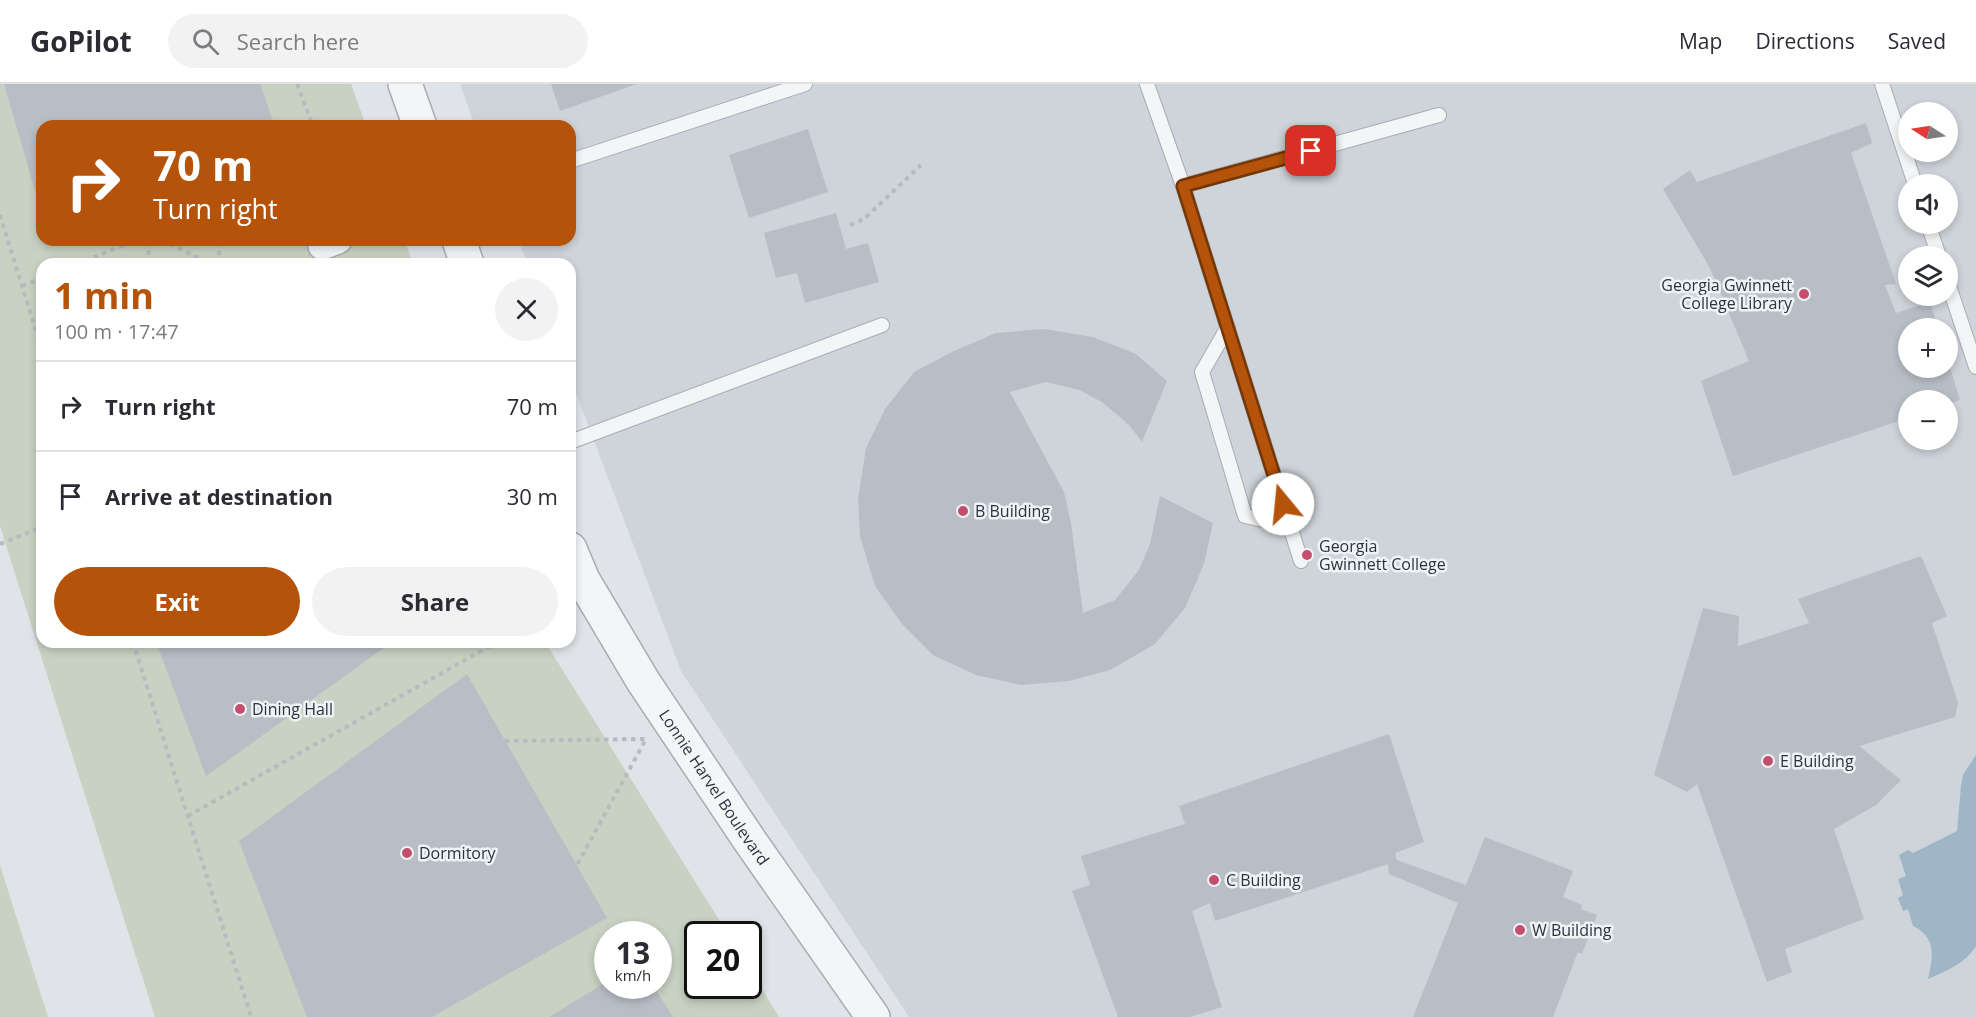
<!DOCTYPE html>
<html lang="en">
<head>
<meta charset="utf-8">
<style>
  body { margin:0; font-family:"Open Sans",sans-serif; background:#f2f2f3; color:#2b2b33; height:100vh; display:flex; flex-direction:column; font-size:22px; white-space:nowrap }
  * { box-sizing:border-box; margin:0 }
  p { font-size:20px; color:#7c7c81 }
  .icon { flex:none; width:33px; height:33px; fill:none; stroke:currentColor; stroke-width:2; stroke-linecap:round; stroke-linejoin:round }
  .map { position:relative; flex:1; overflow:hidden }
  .drawer { position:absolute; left:36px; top:174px; width:540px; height:390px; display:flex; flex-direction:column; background:#fff; border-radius:18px; box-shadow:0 3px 9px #0003 }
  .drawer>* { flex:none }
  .guide { position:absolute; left:36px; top:36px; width:540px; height:126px; border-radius:18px; box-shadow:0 3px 9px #0003; background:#b45309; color:#fff; overflow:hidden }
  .needle { width:39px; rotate:282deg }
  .tools { position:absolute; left:1898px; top:18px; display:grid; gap:12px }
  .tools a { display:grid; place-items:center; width:60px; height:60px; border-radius:50%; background:#fff; box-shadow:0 3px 9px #0003; font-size:30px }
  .speed { position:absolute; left:594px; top:837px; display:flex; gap:12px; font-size:30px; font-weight:700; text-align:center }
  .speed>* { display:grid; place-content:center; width:78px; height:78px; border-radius:50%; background:#fff; box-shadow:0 3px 9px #0003; line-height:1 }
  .speed small { font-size:15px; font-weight:400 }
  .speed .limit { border:3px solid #111; border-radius:9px; background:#fff; color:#111 }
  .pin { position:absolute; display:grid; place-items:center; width:51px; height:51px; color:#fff; margin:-26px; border-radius:12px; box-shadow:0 3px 9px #0006 }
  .me { position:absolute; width:66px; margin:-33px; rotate:343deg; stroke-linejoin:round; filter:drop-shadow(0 0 4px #0008) }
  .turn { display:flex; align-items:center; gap:21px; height:126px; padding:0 18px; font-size:27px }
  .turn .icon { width:78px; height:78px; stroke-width:2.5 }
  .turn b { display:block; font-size:42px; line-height:51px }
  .round { display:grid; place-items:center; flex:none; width:63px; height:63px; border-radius:32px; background:#f2f2f3 }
  .head { display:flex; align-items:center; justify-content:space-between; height:102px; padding:0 18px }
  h1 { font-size:36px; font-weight:700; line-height:45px; color:#b45309 }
  .primary-button { display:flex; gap:12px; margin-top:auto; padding:12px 18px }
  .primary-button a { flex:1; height:69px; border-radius:36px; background:#b45309; color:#fff; font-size:24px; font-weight:700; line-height:69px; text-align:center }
  .primary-button a+a { background:#f2f2f3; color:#2b2b33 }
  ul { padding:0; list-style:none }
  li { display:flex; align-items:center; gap:18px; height:90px; padding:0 18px; border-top:2px solid #e1e1e2 }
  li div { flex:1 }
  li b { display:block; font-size:22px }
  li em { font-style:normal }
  header { display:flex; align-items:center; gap:36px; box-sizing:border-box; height:84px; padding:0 30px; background:#fff; border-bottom:2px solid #e1e1e2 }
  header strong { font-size:28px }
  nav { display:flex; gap:33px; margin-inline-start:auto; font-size:21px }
  .search { width:420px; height:54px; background:#f2f2f3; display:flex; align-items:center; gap:15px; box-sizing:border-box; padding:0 21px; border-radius:33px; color:#7c7c81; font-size:22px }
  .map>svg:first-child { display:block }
</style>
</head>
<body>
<header>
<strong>GoPilot</strong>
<div class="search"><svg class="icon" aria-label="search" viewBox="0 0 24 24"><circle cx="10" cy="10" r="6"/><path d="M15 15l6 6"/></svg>Search here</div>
<nav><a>Map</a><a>Directions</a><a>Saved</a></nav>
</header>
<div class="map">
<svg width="1976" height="933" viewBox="0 0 1976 933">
  <rect width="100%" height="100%" fill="#e0e4e8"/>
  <path fill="#cfd4da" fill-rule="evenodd" d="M460 0H1976V933H909L681 587 570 293V180H528L518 156H570V42H475ZM1908 28H1947V68H1908ZM1908 100H1947V140H1908ZM1908 172H1947V212H1908ZM1908 244H1947V284H1908ZM1908 316H1947V356H1908Z"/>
  <path fill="#c8d1c2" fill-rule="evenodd" d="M0 0H351L366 42H42V156H405L413 180H42V558H545L728 850H698V902H748L749 884 779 933H155L0 442ZM608 850H658V902H608Z
    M0 781 48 933H0Z"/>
  <path fill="#9eb6c6" d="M1976 671V862C1965 880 1946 887 1928 895 1933 872 1937 854 1913 842L1908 825 1903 827 1898 814 1903 811 1898 795 1906 792 1899 771 1908 766 1913 769 1957 747 1961 702 1963 691Z"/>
  <path fill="#b8bec5" d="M4 0H260L275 42H42L41 127Z
    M551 0H637L560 27Z
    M1866 39 1872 59 1851 69 1896 200 1885 201 1896 229 1930 218 1938 244H1908V284H1947L1948 277 1960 316 1947 320V316H1908V334L1733 392 1701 297 1749 277 1710 184 1663 105 1690 86 1697 98Z
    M808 45 828 108 749 134 729 71Z
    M836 129 846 165 868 159 879 198 805 219 797 189 776 194 764 149Z
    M1044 245 1093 253 1136 270 1167 297 1142 358 1129 341 1102 318 1079 306 1046 298 1010 308 1064 408 1071 439 1083 529 1115 516 1139 486 1150 460 1160 412 1213 439 1204 480 1185 524 1155 560 1110 586 1069 597 1021 601 976 591 933 571 902 540 875 502 860 452 858 415 866 364 885 325 914 288 954 267 996 249Z
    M1921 472 1947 532 1932 539 1958 619 1955 633 1859 662 1901 696 1876 721 1834 745 1864 835 1785 865 1792 888 1767 898 1697 700 1687 708 1654 691 1703 524 1739 532 1738 562 1809 539 1798 515Z
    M156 558H392L206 692Z
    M467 590 607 834 432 933H307L239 757Z
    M1389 650 1424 758 1395 769 1397 776 1466 801 1485 753 1573 787 1563 813 1582 821 1581 825 1597 831 1582 870 1578 868 1553 933H1413L1458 819 1389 790 1388 780 1215 837 1210 819 1192 827 1222 923 1190 933H1118L1072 807 1090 801 1081 772 1185 740 1179 722Z
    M608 897V902H653L673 933H549Z"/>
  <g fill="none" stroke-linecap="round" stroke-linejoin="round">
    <g stroke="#a6acb2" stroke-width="16">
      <path id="service" d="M1147 0 1183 102 1301 477
        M1882 0 1915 100
        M570 77 805 0
        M1183 102 1439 31
        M1928 140 1939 172
        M1947 196 1976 283
        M1228 243 1202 288 1245 432 1290 442
        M570 358 882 241"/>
    </g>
    <g stroke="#a6acb2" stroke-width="30">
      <path id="minor" d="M322 162 338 156"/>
    </g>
    <g stroke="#a6acb2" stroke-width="36">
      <g id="tertiary">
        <path d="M405 0 420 42"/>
        <path d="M459 156 467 180"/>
        <path id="s1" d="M570 465 583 496 643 597 750 757 873 933"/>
      </g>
    </g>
    <path stroke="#b7bbc0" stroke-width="4" stroke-dasharray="4.5 4.5" stroke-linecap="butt" d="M297 0 313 42
      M0 131 42 266
      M850 141 864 135 921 81
      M162 156 211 180
      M77 180 136 156
      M147 180 150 156
      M217 180 222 156
      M22 202 42 194
      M0 460 42 443
      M133 558 251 933
      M505 657 646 655 577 781
      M188 732 497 558"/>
    <use href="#service" stroke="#f3f5f7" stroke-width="14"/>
    <use href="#minor" stroke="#f3f5f7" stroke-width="27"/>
    <use href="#tertiary" stroke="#f3f5f7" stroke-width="33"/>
  </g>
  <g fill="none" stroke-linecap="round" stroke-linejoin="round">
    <g stroke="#753606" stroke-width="15">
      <path id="route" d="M1283 420 1183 102 1311 67"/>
    </g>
    <use href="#route" stroke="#b45309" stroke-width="10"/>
  </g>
  <g fill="#c44e6e" stroke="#f0f3f6" stroke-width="2">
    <circle cx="1804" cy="210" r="6"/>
    <circle cx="963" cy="427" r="6"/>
    <circle cx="1307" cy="471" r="6"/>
    <circle cx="240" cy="625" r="6"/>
    <circle cx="1768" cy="677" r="6"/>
    <circle cx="407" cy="769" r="6"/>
    <circle cx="1214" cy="796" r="6"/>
    <circle cx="1520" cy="846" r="6"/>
  </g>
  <g text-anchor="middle" stroke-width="5" stroke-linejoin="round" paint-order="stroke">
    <g font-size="16" fill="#2a343f" stroke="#f0f3f6" text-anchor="start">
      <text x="1792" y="207" text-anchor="end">Georgia Gwinnett<tspan x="1792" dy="18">College Library</tspan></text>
      <text x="975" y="433">B Building</text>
      <text x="1319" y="468">Georgia<tspan x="1319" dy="18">Gwinnett College</tspan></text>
      <text x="252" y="631">Dining Hall</text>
      <text x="1780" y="683">E Building</text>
      <text x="419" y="775">Dormitory</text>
      <text x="1226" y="802">C Building</text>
      <text x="1532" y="852">W Building</text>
    </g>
    <g font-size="16" fill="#2a343f" stroke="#f0f3f6">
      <text dy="6" stroke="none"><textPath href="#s1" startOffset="279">Lonnie Harvel Boulevard</textPath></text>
    </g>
  </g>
</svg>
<div class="tools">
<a><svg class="needle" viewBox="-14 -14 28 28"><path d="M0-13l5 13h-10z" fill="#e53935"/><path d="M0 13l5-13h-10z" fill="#7c7c81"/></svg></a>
<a><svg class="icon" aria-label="sound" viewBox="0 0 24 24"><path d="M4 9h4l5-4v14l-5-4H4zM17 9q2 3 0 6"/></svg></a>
<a><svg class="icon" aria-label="layers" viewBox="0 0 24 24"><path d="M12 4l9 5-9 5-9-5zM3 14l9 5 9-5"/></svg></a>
<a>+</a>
<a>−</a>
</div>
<div class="speed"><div>13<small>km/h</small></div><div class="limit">20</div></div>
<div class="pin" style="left:1311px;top:67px;background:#d93025"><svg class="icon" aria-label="arrive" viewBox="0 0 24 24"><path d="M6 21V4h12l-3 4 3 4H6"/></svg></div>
<svg class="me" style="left:1283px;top:420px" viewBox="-20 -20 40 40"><circle r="19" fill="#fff"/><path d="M0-13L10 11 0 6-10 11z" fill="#b45309"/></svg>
<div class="guide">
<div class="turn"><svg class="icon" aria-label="right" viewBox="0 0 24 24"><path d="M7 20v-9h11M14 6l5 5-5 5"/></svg><div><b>70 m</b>Turn right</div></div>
</div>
<section class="drawer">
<div class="head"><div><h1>1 min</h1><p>100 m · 17:47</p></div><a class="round"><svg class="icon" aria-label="close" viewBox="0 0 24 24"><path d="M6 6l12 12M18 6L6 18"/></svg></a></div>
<ul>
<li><svg class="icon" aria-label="right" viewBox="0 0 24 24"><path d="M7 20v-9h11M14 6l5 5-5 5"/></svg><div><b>Turn right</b></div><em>70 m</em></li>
<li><svg class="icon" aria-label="arrive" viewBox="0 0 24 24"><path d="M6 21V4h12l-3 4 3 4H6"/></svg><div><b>Arrive at destination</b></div><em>30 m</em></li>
</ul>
<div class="primary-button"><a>Exit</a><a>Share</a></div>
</section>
</div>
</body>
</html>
